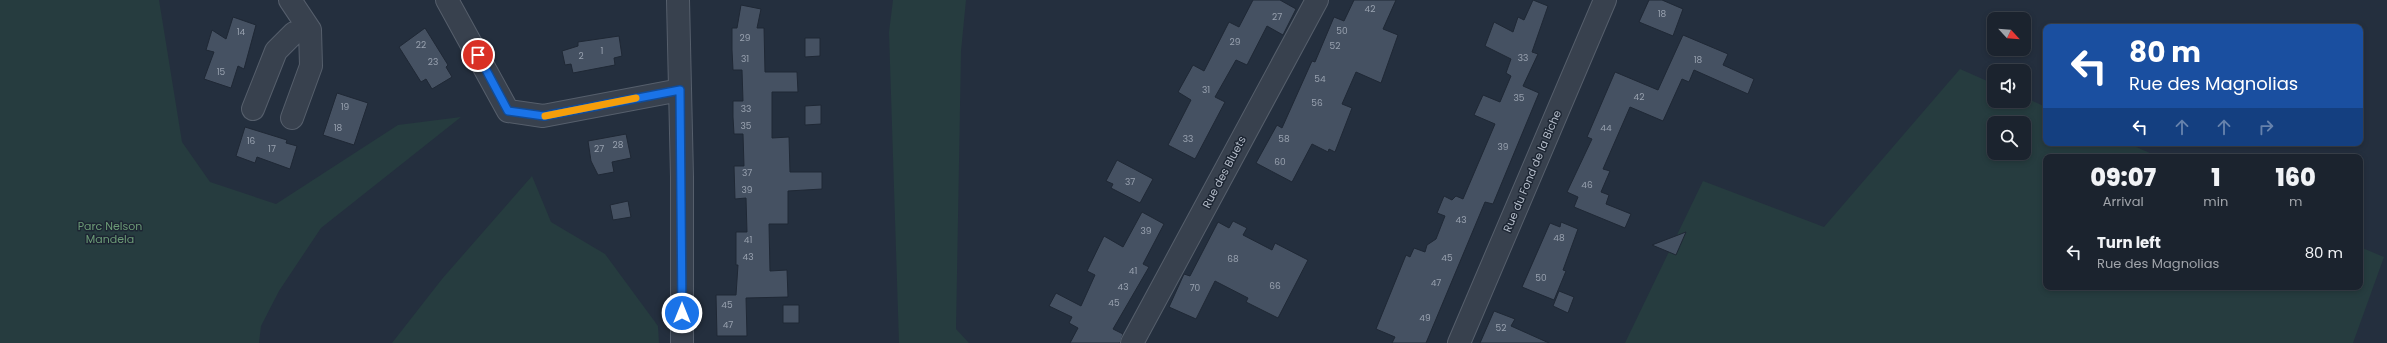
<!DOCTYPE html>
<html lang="en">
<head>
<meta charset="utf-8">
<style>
  body { margin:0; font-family:Poppins,sans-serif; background:#282f3a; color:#f1f3f6; height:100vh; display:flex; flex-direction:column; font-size:15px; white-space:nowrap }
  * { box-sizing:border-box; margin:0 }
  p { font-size:13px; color:#a0a4aa }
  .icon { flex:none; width:22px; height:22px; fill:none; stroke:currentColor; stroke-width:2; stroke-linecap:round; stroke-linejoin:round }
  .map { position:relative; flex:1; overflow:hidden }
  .panel { position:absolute; left:2043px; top:154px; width:320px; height:136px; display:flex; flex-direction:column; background:#1b232e; border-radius:8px; box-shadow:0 2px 6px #0003,0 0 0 1px #39404a }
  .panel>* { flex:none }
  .banner { position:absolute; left:2043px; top:24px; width:320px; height:122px; border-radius:8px; box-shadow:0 2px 6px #0003,0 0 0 1px #39404a; background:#1a4fa0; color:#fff; overflow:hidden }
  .needle { width:26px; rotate:116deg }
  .fabs { position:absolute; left:1987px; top:12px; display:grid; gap:8px }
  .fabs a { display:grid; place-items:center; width:44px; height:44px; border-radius:8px; background:#1b232e; box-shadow:0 2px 6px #0003,0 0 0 1px #39404a; font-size:20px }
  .pin { position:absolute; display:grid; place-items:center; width:34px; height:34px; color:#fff; margin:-17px; border:2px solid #fff; border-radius:50%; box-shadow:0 1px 4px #0007 }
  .me { position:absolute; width:44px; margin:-22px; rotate:0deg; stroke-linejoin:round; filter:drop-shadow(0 0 3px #0008) }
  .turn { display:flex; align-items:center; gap:14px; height:84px; padding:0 20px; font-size:18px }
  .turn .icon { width:52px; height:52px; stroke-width:2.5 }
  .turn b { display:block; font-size:28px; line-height:34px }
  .lanes { display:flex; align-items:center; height:38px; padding:0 20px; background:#0003; justify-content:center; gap:20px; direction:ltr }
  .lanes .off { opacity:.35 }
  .eta { display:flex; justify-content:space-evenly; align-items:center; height:68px; text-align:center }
  .eta b { font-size:24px; font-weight:800; line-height:28px }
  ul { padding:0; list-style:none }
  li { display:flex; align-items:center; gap:12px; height:60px; padding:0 20px }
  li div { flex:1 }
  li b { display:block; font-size:15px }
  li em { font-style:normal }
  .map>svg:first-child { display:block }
</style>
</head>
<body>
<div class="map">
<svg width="2387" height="343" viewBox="0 0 2387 343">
  <rect width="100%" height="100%" fill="#242f3e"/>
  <path fill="#263c3f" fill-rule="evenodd" d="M0 0H159L182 142 210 182 276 204 398 125 461 117 321 228 279 291 261 326 259 343H0Z
    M893 0H966L961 51 956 329 969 343H899L889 32Z
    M1960 69 1994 84V101H2024V97L2046 107V143H2127L2159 157H2046V287H2360V247L2384 257 2353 343H1625L1703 181 1824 227ZM1994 123H2024V153H1994Z
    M532 176 551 222 605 254 658 326 659 343H392L442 279Z"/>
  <path fill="#455162" stroke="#1f2835" d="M1253 0H1280L1296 9 1283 35 1267 26 1247 65 1236 60 1215 97 1225 102 1195 159 1168 145 1191 100 1178 92 1193 65 1204 71 1229 22 1239 27Z
    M1354 0H1396L1383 29 1398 35 1381 83 1356 72 1342 104 1352 108 1335 152 1329 149 1328 152 1312 144 1292 182 1256 163 1277 125 1282 128 1312 61 1315 62 1334 17 1344 21Z
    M1533 0 1548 6 1532 52 1538 54 1523 86 1539 93 1493 204 1485 202 1426 343H1392L1395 337 1376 329 1406 255 1410 257 1414 248 1425 252 1427 245 1436 239 1445 216 1437 213 1444 196 1452 200 1456 196 1463 199 1495 124 1474 115 1483 95 1500 102 1511 76 1506 73 1511 59 1485 46 1494 22 1513 32 1518 17 1524 20Z
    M1649 0H1662L1683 9 1673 36 1639 22Z
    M741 5 761 9 757 28H764L765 72H797L798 92H772V138L789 137 790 172H822V189L788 191V224H769L770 271 787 270 788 297 746 298 747 336H717L716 295H736L738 265H736V232H747L746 198 735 199 734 166H744L743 134H734L733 117V101H743L742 70H733L732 50V28H737Z
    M233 17 256 25 244 69 238 66 231 88 204 79 214 52 206 50 212 30 226 39Z
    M425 28 448 65 446 67 452 77 432 89 426 79 421 82 399 47Z
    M1683 35 1728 54 1723 65 1754 79 1748 94 1694 70 1689 82 1682 79 1663 121 1630 107 1603 169 1610 171 1601 192 1609 195 1606 204 1631 214 1625 228 1574 207 1578 197 1567 192 1592 139 1587 137 1615 72 1658 90Z
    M619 36 622 56 614 58 615 65 573 73 571 64 565 65 562 51 578 46V42Z
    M805 38H820V56L805 57Z
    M337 93 368 103 354 145 323 135Z
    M821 105V124L805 125V106Z
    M245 127 287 140 286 143 297 146 290 169 257 157 255 163 236 156Z
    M626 134 631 158 612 162 614 172 598 175 591 161 588 141Z
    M1117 160 1153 179 1140 203 1111 188 1113 184 1106 181Z
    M628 201 631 217 613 220 610 205Z
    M1142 212 1164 224 1143 264 1149 267 1113 329 1123 334 1120 343H1070L1078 328 1069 323 1072 317 1049 306 1056 293 1081 306 1095 275 1087 271 1104 236 1123 247Z
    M1233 221 1247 228 1243 235 1272 250 1275 243 1308 260 1278 318 1246 302 1248 298 1215 281 1196 319 1169 307 1184 274 1190 276 1218 222 1229 228Z
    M1561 222 1578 229 1563 270 1566 271 1554 300 1522 287 1550 223 1560 227Z
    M1686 232 1676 255 1652 245Z
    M1559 291 1574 297 1568 313 1553 306Z
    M783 305H799V323H783Z
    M1494 311 1515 319 1511 326 1549 343H1480Z"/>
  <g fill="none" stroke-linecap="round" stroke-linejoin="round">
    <g stroke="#565f6c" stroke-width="24">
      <path id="minor" d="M290 0 310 30 311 66 292 118
        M447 0 508 111 543 116 680 90
        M678 0 682 177V343
        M253 109 276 51 294 33 310 30
        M1132 343 1317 0
        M1459 343 1605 0"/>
    </g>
    <use href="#minor" stroke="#38414e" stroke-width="22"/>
  </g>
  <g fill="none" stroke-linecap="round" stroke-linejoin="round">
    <g stroke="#114b97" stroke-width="10">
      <path id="route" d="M478 55 508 111 544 116 680 90 682 313"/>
    </g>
    <use href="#route" stroke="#1a73e8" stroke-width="7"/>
    <path stroke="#f59e0b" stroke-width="7" d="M545 116 636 98"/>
  </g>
  <g text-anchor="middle" stroke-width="3" stroke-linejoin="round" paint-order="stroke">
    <g font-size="9" fill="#98a1af">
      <text x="1370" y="12">42</text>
      <text x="1662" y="17">18</text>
      <text x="1277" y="20">27</text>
      <text x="1342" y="34">50</text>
      <text x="241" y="35">14</text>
      <text x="745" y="41">29</text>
      <text x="1235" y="45">29</text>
      <text x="421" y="48">22</text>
      <text x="1335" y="49">52</text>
      <text x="602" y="54">1</text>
      <text x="581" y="59">2</text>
      <text x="1523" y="61">33</text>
      <text x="745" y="62">31</text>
      <text x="1698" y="63">18</text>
      <text x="433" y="65">23</text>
      <text x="221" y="75">15</text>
      <text x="1320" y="82">54</text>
      <text x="1206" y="93">31</text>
      <text x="1639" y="100">42</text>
      <text x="1519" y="101">35</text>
      <text x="1317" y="106">56</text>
      <text x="345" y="110">19</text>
      <text x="746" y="112">33</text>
      <text x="746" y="129">35</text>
      <text x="338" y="131">18</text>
      <text x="1606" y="131">44</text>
      <text x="1188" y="142">33</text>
      <text x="1284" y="142">58</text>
      <text x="251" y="144">16</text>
      <text x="618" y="148">28</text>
      <text x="1503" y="150">39</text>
      <text x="272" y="152">17</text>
      <text x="599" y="152">27</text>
      <text x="1280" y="165">60</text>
      <text x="747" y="176">37</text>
      <text x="1130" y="185">37</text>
      <text x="1587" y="188">46</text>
      <text x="747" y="193">39</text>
      <text x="1461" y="223">43</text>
      <text x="1146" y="234">39</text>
      <text x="1559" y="241">48</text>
      <text x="748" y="243">41</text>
      <text x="748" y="260">43</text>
      <text x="1447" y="261">45</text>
      <text x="1233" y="262">68</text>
      <text x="1133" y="274">41</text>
      <text x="1541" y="281">50</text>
      <text x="1436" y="286">47</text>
      <text x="1275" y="289">66</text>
      <text x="1123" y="290">43</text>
      <text x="1195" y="291">70</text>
      <text x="1114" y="306">45</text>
      <text x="727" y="308">45</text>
      <text x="1425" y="321">49</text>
      <text x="728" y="328">47</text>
      <text x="1501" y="331">52</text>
    </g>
    <g font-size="11" fill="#b4bcc9" stroke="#1d2633">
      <text transform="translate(1532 171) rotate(-67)" y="4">Rue du Fond de la Biche</text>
      <text transform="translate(1224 172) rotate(-62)" y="4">Rue des Bluets</text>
    </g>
    <g font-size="11" fill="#6b9a76" stroke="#1d2633">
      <text x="110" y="230">Parc Nelson<tspan x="110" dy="13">Mandela</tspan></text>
    </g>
  </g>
</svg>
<div class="fabs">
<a><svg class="needle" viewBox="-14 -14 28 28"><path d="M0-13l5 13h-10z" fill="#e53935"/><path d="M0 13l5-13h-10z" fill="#a0a4aa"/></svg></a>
<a><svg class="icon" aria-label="sound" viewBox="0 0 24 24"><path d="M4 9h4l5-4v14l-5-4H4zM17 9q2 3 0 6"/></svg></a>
<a><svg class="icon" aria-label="search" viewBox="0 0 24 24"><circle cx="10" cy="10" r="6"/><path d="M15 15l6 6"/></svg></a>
</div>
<div class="pin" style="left:478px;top:55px;background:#d93025"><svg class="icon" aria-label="arrive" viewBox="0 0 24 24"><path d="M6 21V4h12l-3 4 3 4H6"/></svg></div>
<svg class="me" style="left:682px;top:313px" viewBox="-20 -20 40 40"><circle r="17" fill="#1a73e8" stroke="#fff" stroke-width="3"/><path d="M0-11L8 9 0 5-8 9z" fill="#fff"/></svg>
<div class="banner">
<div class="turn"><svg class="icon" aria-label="left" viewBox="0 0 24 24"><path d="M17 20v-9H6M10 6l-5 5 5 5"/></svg><div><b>80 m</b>Rue des Magnolias</div></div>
<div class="lanes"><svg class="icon" aria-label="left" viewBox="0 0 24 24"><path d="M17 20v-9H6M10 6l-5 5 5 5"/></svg><svg class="icon off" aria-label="ahead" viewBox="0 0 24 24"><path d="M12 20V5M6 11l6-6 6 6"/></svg><svg class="icon off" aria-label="ahead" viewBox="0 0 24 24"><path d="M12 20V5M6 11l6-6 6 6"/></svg><svg class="icon off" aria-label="right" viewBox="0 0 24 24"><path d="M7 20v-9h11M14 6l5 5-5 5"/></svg></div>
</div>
<section class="panel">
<div class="eta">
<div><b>09:07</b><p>Arrival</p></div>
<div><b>1</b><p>min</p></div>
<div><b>160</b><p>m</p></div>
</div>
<ul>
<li><svg class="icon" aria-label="left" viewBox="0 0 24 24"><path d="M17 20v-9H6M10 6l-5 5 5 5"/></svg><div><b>Turn left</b><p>Rue des Magnolias</p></div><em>80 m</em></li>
</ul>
</section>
</div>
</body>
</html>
